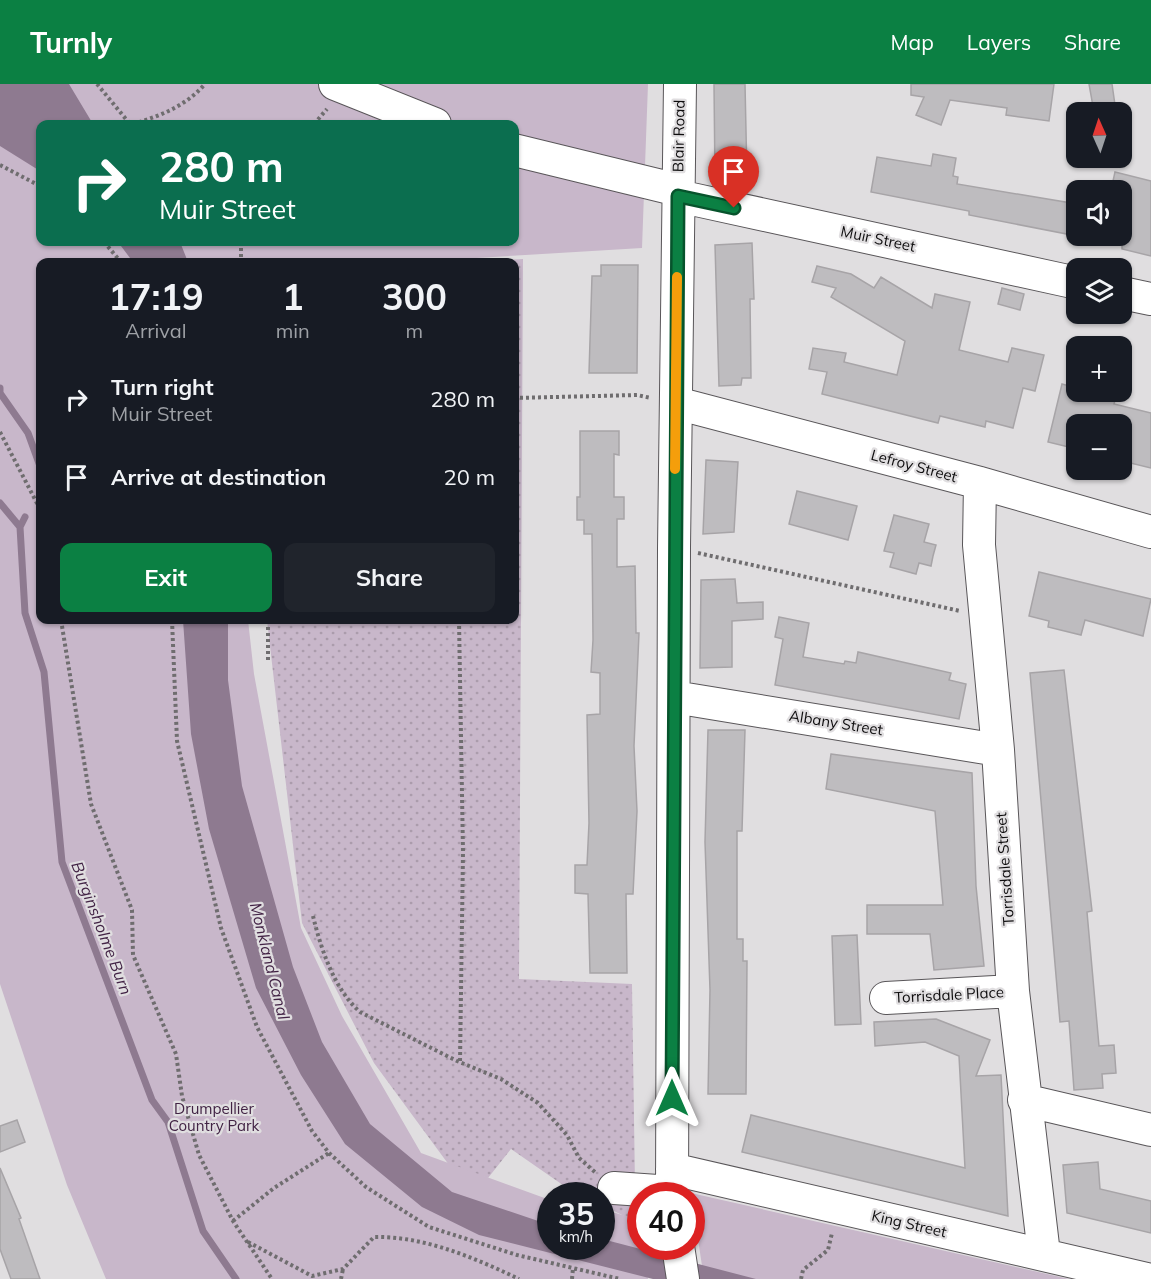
<!DOCTYPE html>
<html lang="en">
<head>
<meta charset="utf-8">
<style>
  body { margin:0; font-family:Mulish,sans-serif; background:#20242c; color:#f1f3f6; height:100vh; display:flex; flex-direction:column; font-size:22px; white-space:nowrap }
  * { box-sizing:border-box; margin:0 }
  p { font-size:20px; color:#9ea1a6 }
  .icon { flex:none; width:33px; height:33px; fill:none; stroke:currentColor; stroke-width:2; stroke-linecap:round; stroke-linejoin:round }
  .map { position:relative; flex:1; overflow:hidden }
  .details { position:absolute; left:36px; top:174px; width:483px; height:366px; display:flex; flex-direction:column; background:#171b24; border-radius:12px; box-shadow:0 2px 4px #0004 }
  .details>* { flex:none }
  .banner { position:absolute; left:36px; top:36px; width:483px; height:126px; border-radius:12px; box-shadow:0 2px 4px #0004; background:#0b6e4f; color:#fff; overflow:hidden }
  .needle { width:39px; rotate:357deg }
  .fabs { position:absolute; left:1066px; top:18px; display:grid; gap:12px }
  .fabs a { display:grid; place-items:center; width:66px; height:66px; border-radius:12px; background:#171b24; box-shadow:0 2px 4px #0004; font-size:30px }
  .speed { position:absolute; left:537px; top:1098px; display:flex; gap:12px; font-size:30px; font-weight:700; text-align:center }
  .speed>* { display:grid; place-content:center; width:78px; height:78px; border-radius:50%; background:#171b24; box-shadow:0 2px 4px #0004; line-height:1 }
  .speed small { font-size:15px; font-weight:400 }
  .speed .limit { border:9px solid #d22; background:#fff; color:#111 }
  .pin { position:absolute; display:grid; place-items:center; width:51px; height:51px; color:#fff; margin:-62px -26px; border-radius:50% 50% 50% 0; rotate:-45deg; box-shadow:0 0 6px #0007 }
  .pin .icon { rotate:45deg }
  .me { position:absolute; width:66px; margin:-33px; rotate:0deg; stroke-linejoin:round; filter:drop-shadow(0 0 4px #0008) }
  .turn { display:flex; align-items:center; gap:21px; height:126px; padding:0 24px; font-size:27px }
  .turn .icon { width:78px; height:78px; stroke-width:2.5 }
  .turn b { display:block; font-size:42px; line-height:51px }
  .eta { display:flex; justify-content:space-evenly; align-items:center; height:102px; text-align:center }
  .eta b { font-size:36px; font-weight:700; line-height:42px }
  .cta { display:flex; gap:12px; margin-top:auto; padding:12px 24px }
  .cta a { flex:1; height:69px; border-radius:12px; background:#0b8043; color:#fff; font-size:24px; font-weight:700; line-height:69px; text-align:center }
  .cta a+a { background:#20242c; color:#f1f3f6 }
  ul { padding:0; list-style:none }
  li { display:flex; align-items:center; gap:18px; height:78px; padding:0 24px }
  li div { flex:1 }
  li b { display:block; font-size:22px }
  li em { font-style:normal }
  header { display:flex; align-items:center; gap:36px; box-sizing:border-box; height:84px; padding:0 30px; background:#0b8043; color:#fff }
  header strong { font-size:28px }
  nav { display:flex; gap:33px; margin-inline-start:auto; font-size:21px }
  .map>svg:first-child { display:block }
</style>
</head>
<body>
<header>
<strong>Turnly</strong>
<nav><a>Map</a><a>Layers</a><a>Share</a></nav>
</header>
<div class="map">
<svg width="1151" height="1195" viewBox="0 0 1151 1195">
  <defs>
    <pattern id="grass-dots" width="8" height="8" patternUnits="userSpaceOnUse" patternTransform="scale(1.5)"><rect width="8" height="8" fill="#c8b7ca"/><path d="M2 2h.1M6 6h.1" fill="none" stroke="#ab9cac" stroke-width="1.8" stroke-linecap="round"/></pattern>
  </defs>
  <rect width="100%" height="100%" fill="#e0dee0"/>
  <path fill="url(#grass-dots)" d="M523 175 519 895 632 900 635 1101 630 1135 602 1121V1112L581 1111 570 1106 511 1065 488 1094 449 1081 374 979 302 839 267 536H514V178H452Z"/>
  <path fill="#c8b7ca" fill-rule="evenodd" d="M0 0H648L642 164 409 178H40V536H248L254 590 301 844 342 932 421 1069 550 1116V1162H602V1125L636 1135 648 1195H106L67 1101 0 900ZM40 40H514V158H40Z
    M691 1109 1069 1195H704Z"/>
  <path fill="#8e7a90" d="M0 0H69L93 40H40V87L0 62Z
    M118 158H180L188 178H133Z
    M183 536H228V596L242 702 293 883 322 958 370 1040 452 1108 550 1141V1162H602V1155L756 1195H653L479 1151 422 1123 345 1060 301 991 256 904 209 745 191 650Z"/>
  <g fill="none" stroke-linecap="round" stroke-linejoin="round">
    <path stroke="#8e7a90" stroke-width="7" d="M0 304V309L28 349 40 382
      M0 419 20 443
      M25 433 20 443 25 529 44 588 62 778 152 1016 168 1038 203 1147 236 1195"/>
  </g>
  <path fill="#bebcbf" stroke="#a7a4a7" stroke-width="1.5" d="M714 0H745L747 94H715Z
    M911 0H1054L1049 37 1006 31 1007 24 950 16 941 41 916 31 924 13 911 11Z
    M1089 0H1112L1116 28H1094Z
    M933 70 956 74 953 92 958 93 957 100 1077 120V152L969 131V127L871 108 877 73 931 82Z
    M1115 88 1151 97V172L1122 165V134L1127 113 1122 112V106H1111Z
    M752 159 754 215H750L751 294H742L741 301 719 302 715 161Z
    M601 181H638L637 289H589L592 192H601Z
    M817 182 851 190 874 204 881 193 932 224 935 210 970 218 959 266 1008 278 1012 264 1044 271 1035 307 1023 304 1013 344 986 337 985 343 940 332 938 339 822 310 827 288 809 285 813 264 846 269 844 278 897 291 905 257 831 213 836 204 812 198Z
    M1002 204 1024 210 1020 226 998 220Z
    M1062 300 1077 304V308H1117L1114 320 1151 329V384L1122 377 1126 352H1122V340H1077V365L1048 358Z
    M580 347H619V371L614 370V413H624V435H617V483L635 482 636 549H639L634 662 637 727 633 810H626L627 889H590L588 810 575 809V781H587L589 739 587 631 600 630V589L591 588 593 556 592 450H584V436H577V413H580Z
    M706 376 738 378 734 448 703 450Z
    M797 407 857 422 848 456 789 440Z
    M894 431 929 440 924 458 936 461 933 472 931 482 919 479 916 490 890 483 894 469 884 467Z
    M1039 488 1151 515 1143 552 1085 536 1081 551 1048 543 1049 537 1029 532Z
    M735 495 737 519 763 518V535L732 537V583L700 584 701 496Z
    M779 533 809 539 803 573 844 580 845 577 856 579 858 568 951 589 949 596 966 600 959 635 775 601 783 555 775 553Z
    M1064 586 1092 827 1087 828 1099 962 1114 961 1116 989 1102 990 1103 1004 1074 1006 1069 937 1060 938 1030 589Z
    M708 646H745L742 747H737V855H743V877H747L746 1010H708L710 906 705 758Z
    M831 670 972 689 976 802 984 882 934 886 930 850H867V821H943L935 727 826 705Z
    M857 851 861 940 835 941 832 852Z
    M936 935 990 956 976 992 1001 991 1008 1132 742 1068 751 1031 965 1084 959 972 925 958 875 962 874 938Z
    M17 1036 25 1058 0 1068V1042Z
    M1098 1078 1100 1105 1151 1117V1149L1067 1129 1063 1081Z
    M0 1084 21 1134 19 1135 40 1195H11L0 1165Z"/>
  <g fill="none" stroke-linecap="round" stroke-linejoin="round">
    <g stroke="#595659" stroke-width="34">
      <path id="minor" d="M335 0 435 40
        M514 66 678 106
        M678 112 1077 199
        M1122 209 1151 215
        M676 319 980 399 1151 448
        M980 399 979 461 998 666 1013 907 1044 1170
        M674 613 998 666
        M886 914 1013 907
        M1024 1016 1151 1046
        M672 1085 1147 1195
        M614 1104 672 1108
        M672 1112 674 464 680 0
        M678 1162 683 1195"/>
    </g>
    <path stroke="#6f6d6f" stroke-width="4" stroke-dasharray="3 3" stroke-linecap="butt" d="M97 0 130 40
      M133 40C160 32 186 22 205 0
      M314 40 327 25
      M0 81 40 102
      M104 158 121 178
      M241 158V178
      M514 314 637 311 651 314
      M0 348 40 425
      M698 469 960 527
      M61 536 91 720 132 826 133 871 176 970 182 1012 199 1071 233 1137 272 1195
      M172 536 177 657 221 844 257 943 312 1047 329 1069 366 1103 429 1143 517 1171 620 1195
      M459 536 463 768 460 979
      M268 576V536
      M313 832C321 865 334 905 360 928L457 977 501 995 538 1019 567 1051 579 1074 596 1089
      M233 1137 274 1104 329 1069
      M248 1158 312 1192 343 1185 374 1153C424 1152 475 1174 519 1195
      M341 1195 343 1185
      M572 1195 573 1184
      M801 1195 803 1186 828 1166 832 1149"/>
    <use href="#minor" stroke="#fff" stroke-width="32"/>
  </g>
  <g fill="none" stroke-linecap="round" stroke-linejoin="round">
    <g stroke="#07532c" stroke-width="15">
      <path id="route" d="M672 1014 678 112 734 124"/>
    </g>
    <use href="#route" stroke="#0b8043" stroke-width="10"/>
    <path stroke="#f59e0b" stroke-width="10" d="M675 385 677 193"/>
  </g>
  <g text-anchor="middle" stroke-width="4.5" stroke-linejoin="round" paint-order="stroke">
    <g font-size="15" fill="#0e0d0e" stroke="#e0dee0">
      <text transform="translate(679 52) rotate(-89)" y="5">Blair Road</text>
      <text transform="translate(878 155) rotate(12)" y="5">Muir Street</text>
      <text transform="translate(914 382) rotate(15)" y="5">Lefroy Street</text>
      <text transform="translate(836 639) rotate(9)" y="5">Albany Street</text>
      <text transform="translate(1005 785) rotate(-94)" y="5">Torrisdale Street</text>
      <text transform="translate(949 911) rotate(-3)" y="5">Torrisdale Place</text>
      <text transform="translate(909 1140) rotate(13)" y="5">King Street</text>
    </g>
    <g font-size="15" fill="#412344" stroke="#e0dee0">
      <text x="214" y="1030">Drumpellier<tspan x="214" dy="17">Country Park</tspan></text>
    </g>
    <g font-size="16" font-style="italic" fill="#422345" stroke="#e0dee0">
      <text transform="translate(102 844) rotate(69)" y="6">Burginsholme Burn</text>
      <text transform="translate(270 877) rotate(76)" y="6">Monkland Canal</text>
    </g>
  </g>
</svg>
<div class="fabs">
<a><svg class="needle" viewBox="-14 -14 28 28"><path d="M0-13l5 13h-10z" fill="#e53935"/><path d="M0 13l5-13h-10z" fill="#9ea1a6"/></svg></a>
<a><svg class="icon" aria-label="sound" viewBox="0 0 24 24"><path d="M4 9h4l5-4v14l-5-4H4zM17 9q2 3 0 6"/></svg></a>
<a><svg class="icon" aria-label="layers" viewBox="0 0 24 24"><path d="M12 4l9 5-9 5-9-5zM3 14l9 5 9-5"/></svg></a>
<a>+</a>
<a>−</a>
</div>
<div class="speed"><div>35<small>km/h</small></div><div class="limit">40</div></div>
<div class="pin" style="left:734px;top:124px;background:#d93025"><svg class="icon" aria-label="arrive" viewBox="0 0 24 24"><path d="M6 21V4h12l-3 4 3 4H6"/></svg></div>
<svg class="me" style="left:672px;top:1014px" viewBox="-20 -20 40 40"><path d="M0-17L14 15 0 8-14 15z" fill="#0b8043" stroke="#fff" stroke-width="4"/></svg>
<div class="banner">
<div class="turn"><svg class="icon" aria-label="right" viewBox="0 0 24 24"><path d="M7 20v-9h11M14 6l5 5-5 5"/></svg><div><b>280 m</b>Muir Street</div></div>
</div>
<section class="details">
<div class="eta">
<div><b>17:19</b><p>Arrival</p></div>
<div><b>1</b><p>min</p></div>
<div><b>300</b><p>m</p></div>
</div>
<ul>
<li><svg class="icon" aria-label="right" viewBox="0 0 24 24"><path d="M7 20v-9h11M14 6l5 5-5 5"/></svg><div><b>Turn right</b><p>Muir Street</p></div><em>280 m</em></li>
<li><svg class="icon" aria-label="arrive" viewBox="0 0 24 24"><path d="M6 21V4h12l-3 4 3 4H6"/></svg><div><b>Arrive at destination</b></div><em>20 m</em></li>
</ul>
<div class="cta"><a>Exit</a><a>Share</a></div>
</section>
</div>
</body>
</html>
